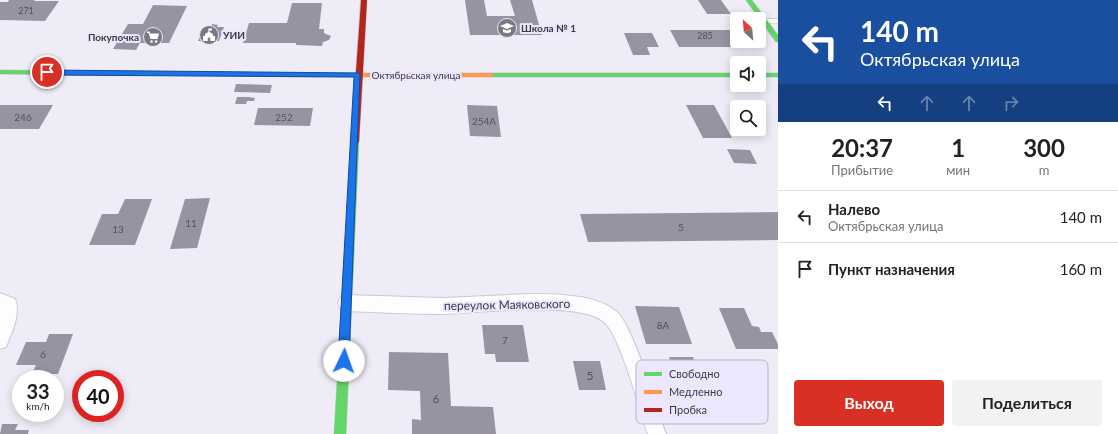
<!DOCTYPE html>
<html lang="ru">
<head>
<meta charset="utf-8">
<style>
  body { margin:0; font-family:Lato,sans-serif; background:#f2f2f2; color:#222; height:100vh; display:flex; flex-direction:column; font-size:15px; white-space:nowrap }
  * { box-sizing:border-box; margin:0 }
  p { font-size:13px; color:#767676 }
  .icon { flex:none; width:22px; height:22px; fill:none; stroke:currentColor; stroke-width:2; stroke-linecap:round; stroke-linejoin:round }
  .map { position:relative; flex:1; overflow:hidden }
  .sheet { display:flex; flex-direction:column; background:#fff; width:340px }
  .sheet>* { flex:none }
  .hud { background:#1a4fa0; color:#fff; overflow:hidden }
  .needle { width:26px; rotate:334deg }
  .controls { position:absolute; left:730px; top:12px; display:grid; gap:8px }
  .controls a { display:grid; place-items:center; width:36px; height:36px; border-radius:4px; background:#fff; box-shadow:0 2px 10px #0003; font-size:20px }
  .speed { position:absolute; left:12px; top:370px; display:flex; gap:8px; font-size:20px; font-weight:700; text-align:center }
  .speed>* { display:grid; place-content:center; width:52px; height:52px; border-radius:50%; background:#fff; box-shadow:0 2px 10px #0003; line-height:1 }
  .speed small { font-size:10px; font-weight:400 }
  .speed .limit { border:6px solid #d22; background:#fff; color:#111 }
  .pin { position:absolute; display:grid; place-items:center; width:34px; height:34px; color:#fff; margin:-17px; border:2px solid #fff; border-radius:50%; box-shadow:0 1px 4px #0007 }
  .me { position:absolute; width:44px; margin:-22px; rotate:3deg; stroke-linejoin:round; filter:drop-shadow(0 0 3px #0008) }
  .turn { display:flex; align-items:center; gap:14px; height:84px; padding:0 16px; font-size:18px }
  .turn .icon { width:52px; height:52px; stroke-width:2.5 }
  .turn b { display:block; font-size:28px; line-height:34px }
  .lanes { display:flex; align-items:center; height:38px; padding:0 16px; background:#0003; justify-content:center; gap:20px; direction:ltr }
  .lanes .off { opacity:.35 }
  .eta { display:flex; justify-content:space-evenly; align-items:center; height:68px; text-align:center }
  .eta b { font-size:24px; font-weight:700; line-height:28px }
  .button { display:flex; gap:8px; margin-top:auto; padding:8px 16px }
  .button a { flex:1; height:46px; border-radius:4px; background:#d93025; color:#fff; font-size:16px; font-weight:700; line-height:46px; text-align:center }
  .button a+a { background:#f2f2f2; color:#222 }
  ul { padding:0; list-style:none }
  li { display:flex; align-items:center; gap:12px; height:52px; padding:0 16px; border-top:1px solid #e0e0e0 }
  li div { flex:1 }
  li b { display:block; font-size:15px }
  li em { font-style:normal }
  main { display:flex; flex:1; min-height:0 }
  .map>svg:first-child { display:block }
</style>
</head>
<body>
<main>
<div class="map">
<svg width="778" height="434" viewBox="0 0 778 434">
  <rect width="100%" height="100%" fill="#efecf7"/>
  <path fill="#9893a3" d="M9 0H35L34 1H59L45 21 0 20V2H8Z
    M465 0H484L487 16H515L510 0H532L542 35H470Z
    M698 0H721L731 14H707Z
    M292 3H322L319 29H324V33L331 36 329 40 323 42 322 46 296 45V43H243L249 23H287Z
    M153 5 187 6 169 43H140L136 50 113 49 128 24H143Z
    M212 24 218 25 217 27H224L219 41H198L204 27H211Z
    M670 30H737V41H746L750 47H679Z
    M624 33H652L659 47H647L650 55H633Z
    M236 84 272 85 270 93 234 92Z
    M237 97H248L255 98 254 101H247L246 104H235Z
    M0 105H53L39 129H0Z
    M467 105 497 106 501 137 470 136Z
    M686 105H714L732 138H703Z
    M258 108H313L310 126 254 125Z
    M727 149 750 150 757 164 734 163Z
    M210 198 197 248 170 249 185 199Z
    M125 199H152L135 245H89L102 214H118Z
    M778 212V240L588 242 580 214Z
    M635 306 679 307 692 344H646Z
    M719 308H744L752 326 759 327 761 332H772L778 344V349H736Z
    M482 325H523L529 362H496L495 354H485Z
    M49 334H73L58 374H32L36 365H16L26 342H46Z
    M389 352 448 353 451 406 493 407 496 434H412V419L421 420 420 391 388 390Z
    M669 357H693L701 379 677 380Z
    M573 361H600L606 390H579Z
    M2 424H18L15 430H29L28 434H0Z"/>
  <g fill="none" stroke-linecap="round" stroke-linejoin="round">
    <g stroke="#cbc8d3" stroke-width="1">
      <path id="lane" d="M778 19V23H764L761 21 764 19Z"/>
    </g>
    <g stroke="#cbc8d3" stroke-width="2">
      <path id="street" d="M0 293 15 299C21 314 12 332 6 347L0 349Z
        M530 294C555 294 595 294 616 311 633 325 657 409 666 434H648C640 411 620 335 604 322 578 300 478 313 443 314 411 314 378 312 346 311L340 308 338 303 340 298 346 295 443 298Z"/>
    </g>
    <g stroke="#cbc8d3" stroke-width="1">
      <path id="fast" d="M746 0H752L778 35V42H776Z
        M0 70 313 73 317 75 313 77 0 74Z
        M488 73H737V77H491L487 75Z
        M759 73H778V77H759Z
        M355 139 359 142 346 434H334L351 142Z"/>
    </g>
    <g stroke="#cbc8d3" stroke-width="1">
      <path id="slow" d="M310 73H491L495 75 491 77H313L309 75Z"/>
    </g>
    <g stroke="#cbc8d3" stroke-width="1">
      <path id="jam" d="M361 0H367L359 142 355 145 351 142Z"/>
    </g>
    <use href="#lane" fill="#fdfcfe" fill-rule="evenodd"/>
    <use href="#street" fill="#fdfcfe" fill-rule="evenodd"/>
    <use href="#fast" fill="#63d668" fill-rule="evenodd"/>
    <use href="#slow" fill="#ff974d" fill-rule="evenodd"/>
    <use href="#jam" fill="#b3261e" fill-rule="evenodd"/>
  </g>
  <path fill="#1a73e8" stroke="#114b97" d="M47 70 360 73 349 361 347 365 344 366 340 365 338 361 354 77 47 75 43 72Z"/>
  <defs>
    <g id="school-disc" transform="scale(1)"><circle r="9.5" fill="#7b7884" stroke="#ece7fc"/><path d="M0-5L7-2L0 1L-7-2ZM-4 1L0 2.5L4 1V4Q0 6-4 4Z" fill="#fff"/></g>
    <g id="civic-disc" transform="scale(1)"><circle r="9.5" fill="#7b7884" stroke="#ece7fc"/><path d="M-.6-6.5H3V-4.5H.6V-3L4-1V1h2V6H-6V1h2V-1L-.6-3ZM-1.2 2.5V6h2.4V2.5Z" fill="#fff"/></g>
    <g id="supermarket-disc" transform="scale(1)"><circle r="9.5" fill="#7b7884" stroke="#ece7fc"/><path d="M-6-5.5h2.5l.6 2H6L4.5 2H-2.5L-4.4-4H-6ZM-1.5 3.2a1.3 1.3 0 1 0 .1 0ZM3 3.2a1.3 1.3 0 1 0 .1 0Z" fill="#fff"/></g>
  </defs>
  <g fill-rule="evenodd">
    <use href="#school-disc" x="507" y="28"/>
    <use href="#civic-disc" x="209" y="35"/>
    <use href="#supermarket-disc" x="153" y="37"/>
  </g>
  <g text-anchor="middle" stroke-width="4" stroke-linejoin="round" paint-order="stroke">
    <g font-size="9" fill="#53505d">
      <text x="26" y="14">271</text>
      <text x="705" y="39">285</text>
    </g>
    <g font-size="10" font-weight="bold" fill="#3c3946" stroke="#ece7fc" text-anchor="start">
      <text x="521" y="32">Школа № 1</text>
      <text x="223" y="39">УИИ</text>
      <text x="139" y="41" text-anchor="end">Покупочка</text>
    </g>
    <g font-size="10" fill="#3c3946" stroke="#ece7fc">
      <text x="416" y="79">Октябрьская улица</text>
    </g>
    <g font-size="10" fill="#53505d">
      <text x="23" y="121">246</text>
      <text x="284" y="121">252</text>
      <text x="484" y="125">254А</text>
      <text x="191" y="227">11</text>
      <text x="681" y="231">5</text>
      <text x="118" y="233">13</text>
      <text x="663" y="329">8А</text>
      <text x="505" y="344">7</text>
      <text x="43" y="358">6</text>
    </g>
    <g font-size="12" fill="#3c3946" stroke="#ece7fc">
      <text transform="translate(507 305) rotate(-1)" y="4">переулок Маяковского</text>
    </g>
    <g font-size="12" fill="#53505d">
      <text x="590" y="380">5</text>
      <text x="436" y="403">6</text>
    </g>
  </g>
  <rect x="636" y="360" width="132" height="64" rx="6" fill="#ece7fc" stroke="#b7b3c5" stroke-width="1"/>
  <rect x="644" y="372" width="18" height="4" fill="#63d668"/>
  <rect x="644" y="390" width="18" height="4" fill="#ff974d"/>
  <rect x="644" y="408" width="18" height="4" fill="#b3261e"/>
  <g font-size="11" fill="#3c3946">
    <text x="669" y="378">Свободно</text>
    <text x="669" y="396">Медленно</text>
    <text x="669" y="414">Пробка</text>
  </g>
</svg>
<div class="controls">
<a><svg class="needle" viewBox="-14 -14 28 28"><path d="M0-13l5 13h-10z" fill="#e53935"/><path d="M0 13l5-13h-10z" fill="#767676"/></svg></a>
<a><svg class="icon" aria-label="sound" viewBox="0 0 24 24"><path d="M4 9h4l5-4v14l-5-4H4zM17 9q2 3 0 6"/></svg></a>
<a><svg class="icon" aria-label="search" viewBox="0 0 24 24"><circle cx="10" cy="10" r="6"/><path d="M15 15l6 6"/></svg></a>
</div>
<div class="speed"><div>33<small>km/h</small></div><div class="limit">40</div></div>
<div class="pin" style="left:47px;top:72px;background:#d93025"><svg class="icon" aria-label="arrive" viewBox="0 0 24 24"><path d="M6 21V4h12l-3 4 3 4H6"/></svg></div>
<svg class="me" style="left:344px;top:361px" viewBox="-20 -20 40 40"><circle r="19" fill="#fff"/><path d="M0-13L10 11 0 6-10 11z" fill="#1a73e8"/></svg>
</div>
<section class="sheet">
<div class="hud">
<div class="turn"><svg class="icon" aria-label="left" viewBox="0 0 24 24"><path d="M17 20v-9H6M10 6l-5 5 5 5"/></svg><div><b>140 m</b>Октябрьская улица</div></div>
<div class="lanes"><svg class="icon" aria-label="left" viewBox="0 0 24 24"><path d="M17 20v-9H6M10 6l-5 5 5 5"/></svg><svg class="icon off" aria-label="ahead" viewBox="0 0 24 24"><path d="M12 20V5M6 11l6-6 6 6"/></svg><svg class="icon off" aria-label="ahead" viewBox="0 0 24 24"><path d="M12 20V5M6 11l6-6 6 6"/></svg><svg class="icon off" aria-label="right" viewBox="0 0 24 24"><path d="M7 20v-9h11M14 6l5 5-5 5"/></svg></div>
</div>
<div class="eta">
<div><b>20:37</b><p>Прибытие</p></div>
<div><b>1</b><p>мин</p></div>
<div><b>300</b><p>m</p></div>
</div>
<ul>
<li><svg class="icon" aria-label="left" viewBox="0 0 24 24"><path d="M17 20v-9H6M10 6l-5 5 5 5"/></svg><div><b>Налево</b><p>Октябрьская улица</p></div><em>140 m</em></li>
<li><svg class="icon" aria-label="arrive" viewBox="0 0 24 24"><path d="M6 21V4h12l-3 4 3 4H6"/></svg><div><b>Пункт назначения</b></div><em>160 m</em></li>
</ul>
<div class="button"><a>Выход</a><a>Поделиться</a></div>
</section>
</main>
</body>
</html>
